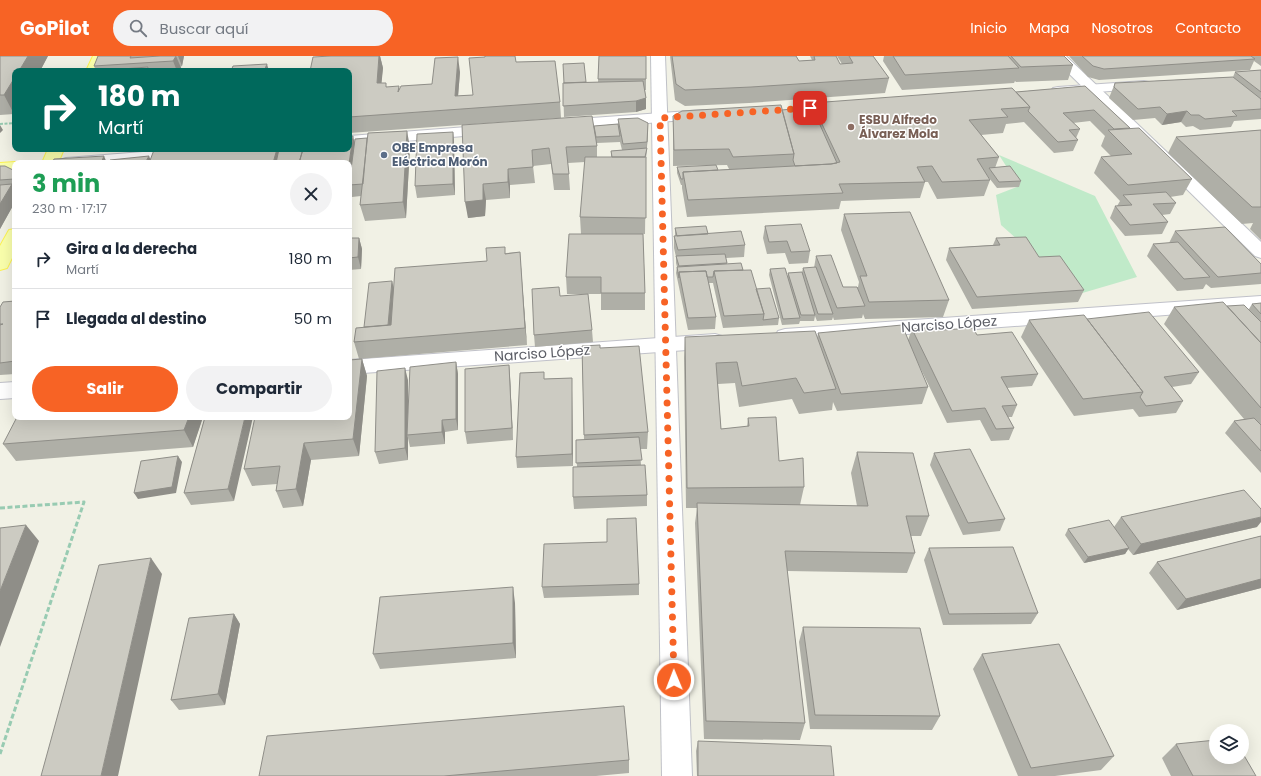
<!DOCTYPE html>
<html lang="es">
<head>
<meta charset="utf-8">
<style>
  body { margin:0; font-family:Poppins,sans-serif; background:#f2f2f3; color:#1f2937; height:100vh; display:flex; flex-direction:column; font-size:15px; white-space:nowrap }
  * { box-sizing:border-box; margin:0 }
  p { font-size:13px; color:#747a83 }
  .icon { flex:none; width:22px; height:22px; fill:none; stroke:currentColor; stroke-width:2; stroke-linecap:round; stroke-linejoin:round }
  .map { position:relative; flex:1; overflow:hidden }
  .side { position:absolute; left:12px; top:104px; width:340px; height:260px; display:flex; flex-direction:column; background:#fff; border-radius:8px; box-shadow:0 4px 16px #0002 }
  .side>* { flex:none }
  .banner { position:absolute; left:12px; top:12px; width:340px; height:84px; border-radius:8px; box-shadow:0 4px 16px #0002; background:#00695c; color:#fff; overflow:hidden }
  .controls { position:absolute; left:1209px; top:668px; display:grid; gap:8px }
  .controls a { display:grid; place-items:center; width:40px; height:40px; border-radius:50%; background:#fff; box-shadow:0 4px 16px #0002; font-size:20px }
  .pin { position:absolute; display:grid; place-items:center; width:34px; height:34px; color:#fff; margin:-17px; border-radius:8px; box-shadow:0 2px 6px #0006 }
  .me { position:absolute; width:44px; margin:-22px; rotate:359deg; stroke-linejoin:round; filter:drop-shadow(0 0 3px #0008) }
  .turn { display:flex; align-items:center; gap:14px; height:84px; padding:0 20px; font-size:18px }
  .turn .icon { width:52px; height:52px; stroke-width:2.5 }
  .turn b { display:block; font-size:28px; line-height:34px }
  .round { display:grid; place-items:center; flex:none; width:42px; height:42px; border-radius:21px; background:#f2f2f3 }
  .head { display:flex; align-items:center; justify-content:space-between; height:68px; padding:0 20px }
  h1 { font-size:24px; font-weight:700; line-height:30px; color:#1e9e55 }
  .cta { display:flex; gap:8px; margin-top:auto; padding:8px 20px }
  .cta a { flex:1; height:46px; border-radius:24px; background:#f76325; color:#fff; font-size:16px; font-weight:700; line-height:46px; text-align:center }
  .cta a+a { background:#f2f2f3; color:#1f2937 }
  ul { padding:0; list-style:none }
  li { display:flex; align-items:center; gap:12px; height:60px; padding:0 20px; border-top:1px solid #e0e1e3 }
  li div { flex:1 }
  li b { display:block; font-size:15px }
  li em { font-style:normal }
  header { display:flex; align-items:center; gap:24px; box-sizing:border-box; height:56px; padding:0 20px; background:#f76325; color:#fff }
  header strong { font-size:19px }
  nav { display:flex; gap:22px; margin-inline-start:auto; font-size:14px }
  .search { width:280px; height:36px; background:#f2f2f3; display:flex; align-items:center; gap:10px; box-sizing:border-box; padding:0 14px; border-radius:22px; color:#747a83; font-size:15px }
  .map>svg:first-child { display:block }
</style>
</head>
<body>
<header>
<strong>GoPilot</strong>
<div class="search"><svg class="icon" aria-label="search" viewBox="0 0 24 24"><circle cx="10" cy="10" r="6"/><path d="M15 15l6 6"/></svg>Buscar aquí</div>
<nav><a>Inicio</a><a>Mapa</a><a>Nosotros</a><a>Contacto</a></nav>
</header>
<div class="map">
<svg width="1261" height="720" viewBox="0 0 1261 720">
  <rect width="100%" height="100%" fill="#f1f1e5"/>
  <path fill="#c0eac9" d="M999 99 1095 140 1137 221 1079 238 1001 169 996 139 1019 130Z"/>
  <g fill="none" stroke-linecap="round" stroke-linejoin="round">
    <g stroke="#bfc1c7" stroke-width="2">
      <path id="minor" d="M651 0H665L692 720H662Z"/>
    </g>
    <g stroke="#bfc1c7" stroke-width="2">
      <path id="tertiary" d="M1051 0H1066L1261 186V202L1255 200Z"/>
    </g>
    <g stroke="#c0c1c9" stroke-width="2">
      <path id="secondary" d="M1144 25 1149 26 1151 29 1149 32 1058 39 1053 38 1051 35 1053 32 1058 31Z
        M703 54 708 56 711 59 708 62 564 74 559 72 556 69 559 66 564 64Z
        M493 69 498 71 501 74 498 77 349 90V80Z
        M181 93 187 95 189 98 187 101 128 107H58L60 104 66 102Z
        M1261 240V252L785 287 778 285 775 280 778 275 785 273Z
        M715 278 722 280 725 285 722 290 715 292 349 318V304Z
        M15 326V342L0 343V327Z"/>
    </g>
    <g stroke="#fdf352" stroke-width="2">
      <path id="primary" d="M93 0H107L100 15H86Z
        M48 93H64L58 107H42Z
        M15 106 19 107H15V116L0 117V107Z
        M15 173V196L7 212 0 214V190L9 174Z"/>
    </g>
    <path stroke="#98cbb2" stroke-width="2" stroke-dasharray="3 1.5" stroke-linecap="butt" d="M0 68 15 67"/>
    <path stroke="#98cbb2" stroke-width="3" stroke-dasharray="5 2.5" stroke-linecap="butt" d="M0 452 84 446 0 698"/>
    <use href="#minor" fill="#fff" fill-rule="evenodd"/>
    <use href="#tertiary" fill="#fff" fill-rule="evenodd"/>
    <use href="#secondary" fill="#fff" fill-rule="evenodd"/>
    <use href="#primary" fill="#faffac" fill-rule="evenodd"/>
  </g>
  <path fill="#afafa7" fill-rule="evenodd" d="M0 0H48L40 15H15L14 58 0 59Z
    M98 0H184L182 10 180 11 182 14 181 15H96L94 10Z
    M331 0H380L383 12 381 27 387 31 399 33 432 28 460 16 458 40 473 39 516 6 560 46 561 62 349 77V15Z
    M599 0 646 23V34H645L646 42V53L636 56 564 61 563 27 598 26Z
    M670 0H796L799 5 812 4 810 0H836L840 8H842L837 0H873L889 22 885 37 749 47 685 50 675 44Z
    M884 0H1064L1073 9 1068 24 1016 26 1015 25 1014 27 902 34 883 5Z
    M1069 0H1261V10L1254 5 1250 14 1099 24 1088 21Z
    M1261 14V63L1234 65 1231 71 1200 74 1193 70 1186 71 1181 66 1162 69 1155 62 1133 64 1109 42 1115 27 1233 21 1235 16Z
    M1085 30 1130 72 1192 123 1183 139 1170 141 1176 147 1170 158 1162 159 1168 166 1162 178 1125 180 1110 162 1115 150H1117L1120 145 1094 117 1101 101 1111 100 1101 90 1105 80 1090 65 1073 67 1080 73 1076 82 1078 84 1073 95 1054 97 1024 66 1006 68 1003 77 981 79 999 101 995 112 1021 125 1019 131 997 132 986 118 990 124 984 140 937 143 928 126H925L920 142 841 145 839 153 687 161 682 132V129H681L677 117V111L718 114 729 113 727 109 673 110V60L782 54 812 51V47L1016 36Z
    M618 63 648 67V78L646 104 645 178H643L645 237V254H601V238H567L566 221 627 178H581L580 161 585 106 568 107 570 134H554L551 108 533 110 535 127 510 129V142L486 144 485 160 468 162 462 69 594 70 618 68ZM620 86 622 94 611 95V101H597V87Z
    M1261 74V184L1250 173 1253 167 1242 168 1168 97 1176 81Z
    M453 76 454 87 455 139 417 142 415 130Z
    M355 87 410 91 406 162 365 165 360 149 361 140 352 141 349 129 350 125H349V107L150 104 349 93Z
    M0 110 15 115V146L0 173Z
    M844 158 949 244 943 261 865 263 863 258 862 262 834 264 833 261 832 264 817 265 815 260 814 265H800L799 268 782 269 769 219 770 213 788 221V217L802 216 803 212H814L816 200 843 231H858L859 226 841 174Z
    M765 170 810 195 808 207 789 208 785 197 767 198 763 182Z
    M675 172 708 178 745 189 744 201 726 202 727 208 743 214 756 233 779 262 778 269 723 272 713 227H709L716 261 715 273 688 274 676 217 677 211 676 207V201L674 192V180H675Z
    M1175 175 1261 208V228L1211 232 1206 228 1203 233 1177 235 1147 200 1153 188 1169 187Z
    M349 182H359L362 193 361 213 349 214Z
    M996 182 1039 201 1084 234 1078 246 972 253 946 204 949 192 993 189Z
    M520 196 527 289 359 303 354 286 364 271 392 225 393 231 487 205 506 197Z
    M560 240 592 274 593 286 535 291 534 279Z
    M15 245V318L0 319V251Z
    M1261 247V417L1225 377 1234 365 1244 363 1164 268 1174 251 1227 250 1249 253 1252 248Z
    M1087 263 1199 316 1191 328 1172 331 1183 345 1176 357 1139 361 1133 353 1074 360 1021 281 1029 264Z
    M912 273 942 274 977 279 1038 318 1032 330 1007 332 1017 349 1012 361H1008L1014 372 1009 384 991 385 980 364 947 367 915 301 928 331 922 348 837 355 833 346 832 354 799 358 792 343 739 351 735 327 718 328 721 373 747 371 748 362 779 405 804 431 800 449 857 450 851 417 857 396 929 460 921 480H911L915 497 907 517 787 515 805 667 800 684 704 683 695 467 697 452H686L684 302 685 281 817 282 818 277 908 284Z
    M582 290 600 292 648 376 647 393H640L641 409 647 439V450L574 453 573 441 577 411 576 384H584Z
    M362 303 367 320 359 400 311 404 303 450 283 452 276 435 277 428 252 430 244 413Z
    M456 306 458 318V374L445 376V388L410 391 408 382V404L379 408 375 396 408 324V365Z
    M509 309 510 321 513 384 467 388 465 376Z
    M572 322V334L573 410 517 412 516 401 544 323Z
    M203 361 193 391 16 405 3 388Z
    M205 361 234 445 191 449 184 437Z
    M934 397 1005 463 1000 475 963 479 930 409Z
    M1121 461 1257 471 1133 499 1128 493 1125 498 1084 507 1065 479 1068 473 1114 471Z
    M1261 480V532L1177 554 1149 517 1157 506Z
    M607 486 639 528V539L544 542 542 531Z
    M929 492 1038 557 1031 568 943 569 924 504Z
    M515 547 516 602 380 613 373 598Z
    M234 558 240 568 225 649 179 654 171 644Z
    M803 571 940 660 932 674 810 673 799 586Z
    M982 598 1114 700 1101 714 1055 720H1018L973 613Z
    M698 685 834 720H697L696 695Z
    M1176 688 1256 720H1171L1162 702Z
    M629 704V717L596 720H259Z"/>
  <path fill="#8f8e88" d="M28 0H48L40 15H19Z
    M176 0 182 14 181 15H177L173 5Z
    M178 0H184L182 10Z
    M379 0H380L383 12 380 43 377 27Z
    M458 1 460 16 457 53 455 40Z
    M267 8 269 15H264Z
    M15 21V57L14 58 4 39Z
    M646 42V53L636 56V45Z
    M1187 55 1181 66 1162 69 1167 58Z
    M648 67V78L645 110 647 86Z
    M0 69 3 74 0 77Z
    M407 75 410 91 406 162 403 146Z
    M453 76 454 87 455 139 453 128Z
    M353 80 357 96 353 124 349 108Z
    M277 93H281L282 107H273Z
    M104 100 107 107H101Z
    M149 100 152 107H145Z
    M508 113 510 129V142L508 126Z
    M12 128 15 133V146L0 173V148Z
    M483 128 486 144 485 160 468 162 465 146Z
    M359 182 362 193 361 213 358 201Z
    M520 196 521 213 527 289 525 272Z
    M392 225 395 237 391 283 388 271Z
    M349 244 352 254 349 282Z
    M362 303 367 320 359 400 353 383Z
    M456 306 458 318V374L456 363Z
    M509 309 510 321 513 384 512 372Z
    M405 312 408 324V379H407L408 382V404L405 392Z
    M572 322V334L573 410 572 398Z
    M189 361H203L193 391 184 374Z
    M245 361H253L234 445 228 433Z
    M442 364 445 376V388L442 376Z
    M304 387 311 404 303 450 296 433Z
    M178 400 182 406 176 437 138 443 134 437Z
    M1261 461V466L1257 471 1133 499 1141 488Z
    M26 469 39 485 0 591V535Z
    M1129 492 1125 498 1084 507 1088 501Z
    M151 502 162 518 118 720H101Z
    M1261 523V532L1177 554 1186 543Z
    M513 531 515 547 516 602 513 587Z
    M234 558 240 568 225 649 218 638Z"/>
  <path fill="#cccbc2" stroke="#8f8e88" d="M0 0H28L19 15H15V21L4 39H0Z
    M98 0H131L130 2 160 0H176L173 5 94 10Z
    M331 0H379L377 27H386V31L399 30 398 36 401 30 432 28 435 2 458 1 455 40 473 39 469 2 485 1V0H515L516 6 555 5 560 46 349 61V15H310L313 1Z
    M599 0H646V23H598Z
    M672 0H796L799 5 815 4 814 0H836L840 8 853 7 849 0H873L889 22 751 31 685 34 676 28Z
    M893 0H1008L1019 12 905 19Z
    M1011 0H1064L1073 9 1021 11Z
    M1082 0H1251L1255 3 1104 13 1093 10Z
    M584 7 586 26 564 27 563 8Z
    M267 8 264 15H231L233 10Z
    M148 11 147 15H96Z
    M1261 14V36L1235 16Z
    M1233 21 1261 43V53L1232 55 1237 60 1205 63 1199 59H1191L1187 55 1167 58 1160 51 1138 53 1114 31 1115 27Z
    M643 25 646 42 636 45 563 50V27Z
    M1085 30 1130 72 1114 73 1094 54 1063 57 1080 73 1069 74 1078 84 1058 86 1028 55 1030 51 1016 36Z
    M1012 32 1030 51 1001 53 1008 61 969 64 999 101 977 103 990 124 942 126 932 110 917 111 925 126 839 128 843 137 688 144 683 116 831 108 840 106 812 47Z
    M781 49 794 98 733 101 729 93 674 94 673 60 682 55Z
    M812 51 837 107 831 108 795 110 793 104 794 98 782 54Z
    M592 60 597 90 566 91 569 118H553L549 92 532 94 533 111 508 113V126L483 128V144L465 146 462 69Z
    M638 62 648 67 647 86 623 88 618 63Z
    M618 68 620 80 596 81 594 70Z
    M1139 72 1192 123 1128 129 1101 101 1132 98 1108 74Z
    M1261 74V151H1252L1176 81Z
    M407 75 403 146 360 149 368 77Z
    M453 76V128L415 130 417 78Z
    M353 80 349 108V107H299L303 93H349V81Z
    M367 82 363 128 349 129 355 83Z
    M647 92 645 101H612L611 95Z
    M174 93H277L273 107H149L154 94Z
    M279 93H303L299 107H276Z
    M104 100 101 107H52L54 103Z
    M149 100 145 107H109L110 104Z
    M585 101H646V162L580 161Z
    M716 109 718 114 683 116V123H681L677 111Z
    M0 110H5L15 115 14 123 0 124Z
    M1010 110 1021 125 999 126 989 112Z
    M12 128 0 148V129Z
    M1166 136 1176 147 1153 148 1168 166 1130 169 1115 150 1132 149 1123 139Z
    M910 156 949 244 869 246 860 220H867L844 158Z
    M801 168 810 195 791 196 787 185 769 186 765 170Z
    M706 170 708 178 677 180 675 172Z
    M1225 171 1261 208V217L1218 221 1175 175Z
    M741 175 745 189 678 194 674 180Z
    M569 178H643L645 237H601V221H566Z
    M1026 181 1039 201 1060 200 1084 234 977 241 949 192 1000 189 996 182Z
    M349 182H359L358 201 349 202Z
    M1178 186 1210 221 1184 223 1153 188Z
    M505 191V198L520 196 525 272 354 286 356 272 391 269 395 212 487 205 486 192Z
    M725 198 727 207 679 210 676 200Z
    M831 199 843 231H857L865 250 837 252 816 200Z
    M741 207 743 214 714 215 713 221H707L706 215 679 216V222L677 211Z
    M816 211 833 258H818L803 212Z
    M785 212 800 262 783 263 770 213Z
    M751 214 764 258 724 260 714 215Z
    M706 215 716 261 688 262 679 216Z
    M802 216 815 259H801L788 217Z
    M392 225 388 269 364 271 369 227Z
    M559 231 560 240 588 238 592 274 534 279 532 233Z
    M770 232 779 262 763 264 764 258 756 233Z
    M15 245V305L0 307V269L3 268H0V251L3 246Z
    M1223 246 1261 287V352L1174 251Z
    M1261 247V258L1252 248Z
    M1244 249 1261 266V287L1227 250Z
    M1149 256 1199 316 1164 321 1183 345 1146 350 1140 341 1143 336 1087 263Z
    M1084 259 1143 336 1083 343 1029 264Z
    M902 269 928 331 841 338 818 277Z
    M940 271 942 274 973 272 977 279 1012 276 1038 318 1001 321 1017 349 1002 350 1014 372 996 373 985 352 952 355 912 273Z
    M815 275 836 333 804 337 796 322 742 330 737 306 716 307 721 373 749 370 748 362 776 361 779 405 803 402 804 431 687 432 685 281Z
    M600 289V292L639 290 648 376 584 379 582 290Z
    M362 303 353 383 304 387 296 433 276 435 280 410 244 413 255 361H349V304Z
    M456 306V363L442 364V376L407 379 410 311Z
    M509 309 512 372 465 376V313Z
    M405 312V392L375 396 377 315Z
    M544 316V323L572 322V398L516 401 520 317Z
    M17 361H189L184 374 3 388Z
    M205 361H245L228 433 184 437Z
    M1254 362 1261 369V395L1234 365Z
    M639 381 642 404 576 407V384Z
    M970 393 1005 463 968 467 934 397Z
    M857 396 913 397 929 460H906L915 497 785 495 805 667 706 665 697 447 868 450Z
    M178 400 172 431 134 437 141 405Z
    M645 409 647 439 573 441V411Z
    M1244 434 1261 453V461L1141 488 1121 461Z
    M636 462 639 528 542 531 544 488 607 486V463Z
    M1109 464 1129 492 1088 501 1068 473Z
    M26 469 0 535V472Z
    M1261 480V523L1186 543 1157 506Z
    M1013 491 1038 557 949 558 929 492Z
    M151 502 101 720H41L99 509Z
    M513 531V587L373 598 380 541Z
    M234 558 218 638 171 644 189 562Z
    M803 571 920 572 940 660 815 659Z
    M1059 588 1114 700 1031 712 982 598Z
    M624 650 629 704 444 720H259L267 680Z
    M1216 684V701H1242V696L1256 720H1193L1176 688Z
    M698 685 831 690 834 720H698Z"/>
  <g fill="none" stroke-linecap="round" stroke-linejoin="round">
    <path stroke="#f76325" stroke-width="7" stroke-dasharray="0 12.6" d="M674 624 660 62 810 52"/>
  </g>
  <circle fill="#8d6e63" stroke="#fff" stroke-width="1.5" cx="851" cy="71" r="4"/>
  <circle fill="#5c6f8a" stroke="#fff" stroke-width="1.5" cx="384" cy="99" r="4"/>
  <g text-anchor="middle" stroke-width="3" stroke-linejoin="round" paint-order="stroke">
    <g font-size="12" font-weight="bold" fill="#785e54" stroke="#fff" text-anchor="start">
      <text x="859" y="68">ESBU Alfredo<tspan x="859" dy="14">Álvarez Mola</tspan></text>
    </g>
    <g font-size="12" font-weight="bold" fill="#4e5e75" stroke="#fff" text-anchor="start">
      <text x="392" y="96">OBE Empresa<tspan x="392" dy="14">Eléctrica Morón</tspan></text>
    </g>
    <g font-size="14" fill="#5d5f67" stroke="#fff">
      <text transform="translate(949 268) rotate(-4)" y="5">Narciso López</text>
      <text transform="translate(542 297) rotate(-4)" y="5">Narciso López</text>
    </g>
  </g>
</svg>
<div class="controls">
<a><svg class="icon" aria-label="layers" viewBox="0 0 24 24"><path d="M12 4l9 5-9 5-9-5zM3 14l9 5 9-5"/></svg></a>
</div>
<div class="pin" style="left:810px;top:52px;background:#d93025"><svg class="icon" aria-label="arrive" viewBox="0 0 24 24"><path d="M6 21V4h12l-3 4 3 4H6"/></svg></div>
<svg class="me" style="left:674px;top:624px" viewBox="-20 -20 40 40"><circle r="17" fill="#f76325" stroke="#fff" stroke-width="3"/><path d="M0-11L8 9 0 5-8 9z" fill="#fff"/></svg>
<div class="banner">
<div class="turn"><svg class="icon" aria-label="right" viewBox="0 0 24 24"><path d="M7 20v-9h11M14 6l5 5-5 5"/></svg><div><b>180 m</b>Martí</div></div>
</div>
<section class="side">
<div class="head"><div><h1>3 min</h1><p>230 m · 17:17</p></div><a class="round"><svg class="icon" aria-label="close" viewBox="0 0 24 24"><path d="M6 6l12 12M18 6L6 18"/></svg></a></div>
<ul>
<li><svg class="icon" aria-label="right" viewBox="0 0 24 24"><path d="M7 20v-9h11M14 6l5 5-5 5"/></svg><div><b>Gira a la derecha</b><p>Martí</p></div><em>180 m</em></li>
<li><svg class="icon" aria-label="arrive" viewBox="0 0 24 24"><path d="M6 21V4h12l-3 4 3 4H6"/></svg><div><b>Llegada al destino</b></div><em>50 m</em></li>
</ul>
<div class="cta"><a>Salir</a><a>Compartir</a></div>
</section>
</div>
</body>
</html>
